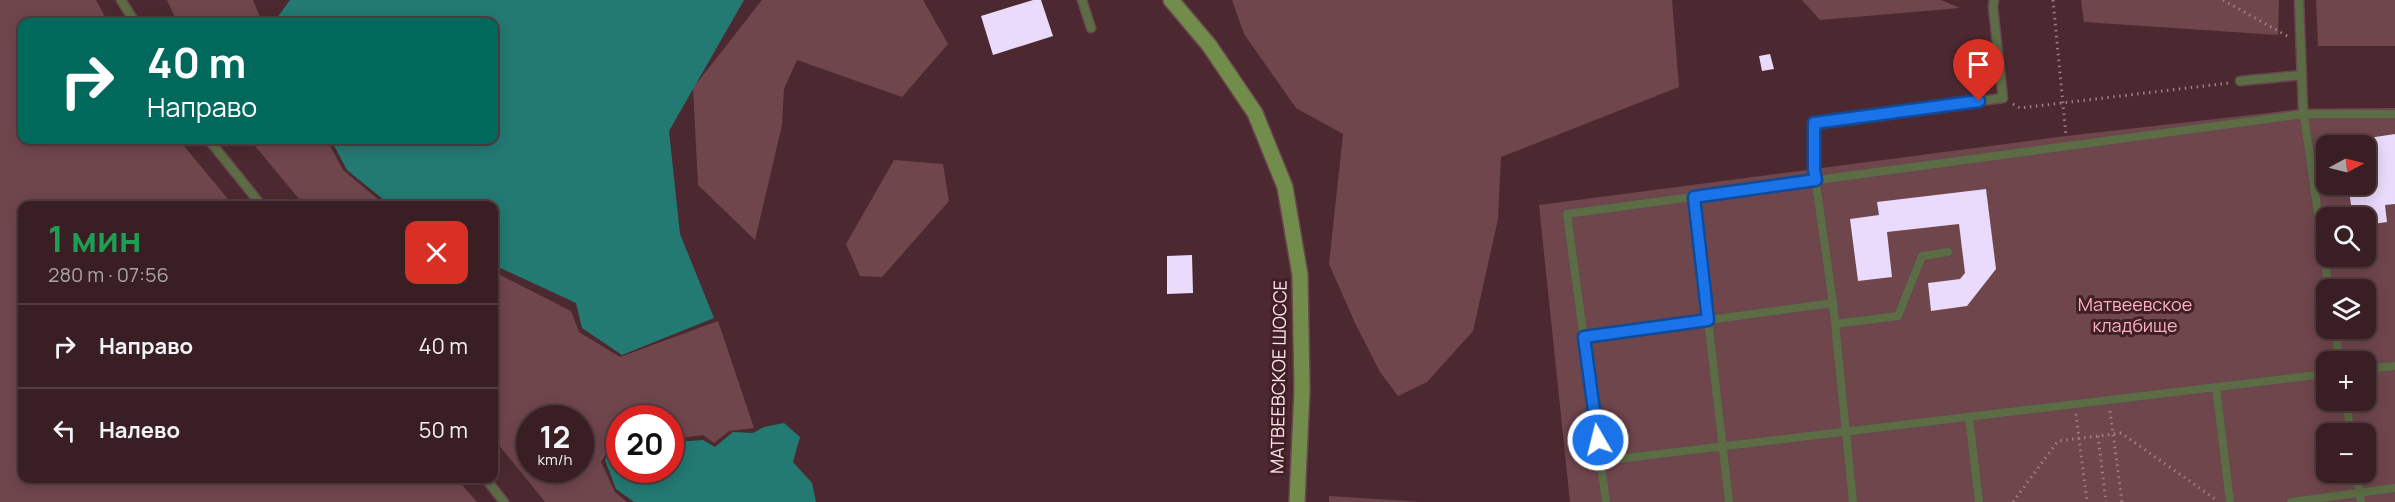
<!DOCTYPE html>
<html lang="ru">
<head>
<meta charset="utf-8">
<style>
  body { margin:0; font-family:Manrope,sans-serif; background:#442c31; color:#f1f3f6; height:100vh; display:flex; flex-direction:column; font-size:22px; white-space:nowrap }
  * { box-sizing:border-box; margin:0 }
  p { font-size:20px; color:#aba2a6 }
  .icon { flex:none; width:33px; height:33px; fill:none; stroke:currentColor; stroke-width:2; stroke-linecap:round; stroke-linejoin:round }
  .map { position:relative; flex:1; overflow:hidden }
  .sheet { position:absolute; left:18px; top:201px; width:480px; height:282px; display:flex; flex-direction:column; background:#391f24; border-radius:12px; box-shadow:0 3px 15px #0003,0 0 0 2px #533d41 }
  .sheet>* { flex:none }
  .top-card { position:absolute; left:18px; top:18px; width:480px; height:126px; border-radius:12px; box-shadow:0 3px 15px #0003,0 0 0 2px #533d41; background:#00695c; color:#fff; overflow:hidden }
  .needle { width:39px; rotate:83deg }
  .fabs { position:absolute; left:2316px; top:135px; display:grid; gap:12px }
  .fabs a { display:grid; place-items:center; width:60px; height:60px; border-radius:12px; background:#391f24; box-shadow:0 3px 15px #0003,0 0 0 2px #533d41; font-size:30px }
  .speed { position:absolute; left:516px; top:405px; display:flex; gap:12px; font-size:30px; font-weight:700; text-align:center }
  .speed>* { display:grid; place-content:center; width:78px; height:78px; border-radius:50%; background:#391f24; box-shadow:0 3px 15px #0003,0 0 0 2px #533d41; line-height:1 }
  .speed small { font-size:15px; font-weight:400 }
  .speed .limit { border:9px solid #d22; background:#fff; color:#111 }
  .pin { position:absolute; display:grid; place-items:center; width:51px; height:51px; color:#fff; margin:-62px -26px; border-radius:50% 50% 50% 0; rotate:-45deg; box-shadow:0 0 6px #0007 }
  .pin .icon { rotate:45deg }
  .me { position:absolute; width:66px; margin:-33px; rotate:352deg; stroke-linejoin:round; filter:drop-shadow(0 0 4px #0008) }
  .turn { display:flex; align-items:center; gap:21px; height:126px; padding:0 30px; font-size:27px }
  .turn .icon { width:78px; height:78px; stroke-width:2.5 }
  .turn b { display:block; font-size:42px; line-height:51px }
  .round { display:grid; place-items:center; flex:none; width:63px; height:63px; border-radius:12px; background:#442c31 }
  .head { display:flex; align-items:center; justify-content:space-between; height:102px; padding:0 30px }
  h1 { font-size:36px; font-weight:700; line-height:45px; color:#1e9e55 }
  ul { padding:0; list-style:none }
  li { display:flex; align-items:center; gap:18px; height:84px; padding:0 30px; border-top:2px solid #533d41 }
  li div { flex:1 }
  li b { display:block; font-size:22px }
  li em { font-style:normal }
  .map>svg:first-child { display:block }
</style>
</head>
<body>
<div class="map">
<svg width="2395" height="502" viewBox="0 0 2395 502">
  <rect width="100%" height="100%" fill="#4c2930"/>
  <path fill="#70464d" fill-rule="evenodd" d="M0 0H96L108 22H22V140H179L233 205 22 206V478L457 479 477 502H0Z
    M167 0H253L262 22H177Z
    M762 0H923L948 44 902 97 797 60 784 89 782 125 755 240 698 185 693 88Z
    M1232 0H1672L1679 87 1501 157 1498 219 1473 331 1427 382 1398 396 1380 372 1355 323 1329 264 1343 134 1296 108 1244 34Z
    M1802 0H1941L1960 8 1820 20Z
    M2081 0H2279L2278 35 2084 22Z
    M2316 0H2395V46H2318Z
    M2395 108V502H1570L1539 205 2066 136 2303 109ZM2326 146H2366V184H2326ZM2326 218H2366V256H2326ZM2326 290H2366V328H2326ZM2326 362H2366V400H2326ZM2326 434H2366V472H2326Z
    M250 140H327L343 170 385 205H304Z
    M894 160 943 164 949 201 882 277 860 276 846 244Z
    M494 272 571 311 579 332 620 357 718 321 754 428 729 431 714 443 703 435 674 439 671 444 670 418H620L619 438H616L601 462 615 492 627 502H545L494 439ZM530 418H580V470H530Z
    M1329 496 1422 502H1329Z"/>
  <path fill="#237a73" d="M290 0H744L669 131 680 234 714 318 622 355 582 328 576 303 494 265V206L390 205 347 170 331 140H494V22H274Z
    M784 423 800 437 793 462 812 483 816 502H634L616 489 605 460 616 441H619L620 470H670L671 451 675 442 703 440 715 447 733 432 753 433 764 427Z"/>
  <path fill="#eadafb" d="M1033 0H1041L1053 36 993 55 981 16Z
    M1770 54 1774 69 1762 71 1759 56Z
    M2395 134V204L2385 205 2387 222 2366 225V218H2353L2348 184H2366V146H2343L2342 142Z
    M1986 189 1996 269 1967 306 1931 311 1928 283 1960 279 1965 273 1959 224 1887 232 1892 277 1858 281 1850 219 1879 215 1877 202Z
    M1192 255 1193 293 1167 294V256Z"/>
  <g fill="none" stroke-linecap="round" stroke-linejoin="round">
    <g stroke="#69474e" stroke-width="11">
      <path id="lane" d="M121 0 135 22
        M1082 0 1091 28
        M2299 0 2303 109 2329 290
        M2240 81 2302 75
        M209 140 262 206
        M1694 197 1729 502
        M1835 324 1898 316 1922 256 1948 252
        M2335 328 2340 362
        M1584 337 1833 303
        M2366 369 2395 366
        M2216 387 2230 502
        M2346 400 2351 434
        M1969 417 1979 502
        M1601 461 2326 374
        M2356 472 2361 502
        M485 478 504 502
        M1606 502 1567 214 2304 114H2395
        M1853 502 1833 303 1814 170V123L2003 98 1993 7 1994 0
        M2291 502 2395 488"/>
    </g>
    <g stroke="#69474e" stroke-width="18">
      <path id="secondary" d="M1171 0 1209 45 1255 113 1285 187 1300 275 1302 390 1297 502"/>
    </g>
    <path stroke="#9d7f84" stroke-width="3" stroke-dasharray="1.5 4.5" stroke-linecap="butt" d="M2053 0 2066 136
      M2223 0 2289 37
      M2013 104 2020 108 2229 83
      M2110 411 2122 502
      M2076 414 2087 502
      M2098 436 2106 502
      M2013 502 2058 441 2121 433 2218 501"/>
    <use href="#lane" stroke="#5c6d45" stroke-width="8"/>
    <use href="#secondary" stroke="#718c4b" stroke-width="15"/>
  </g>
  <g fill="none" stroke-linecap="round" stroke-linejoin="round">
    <g stroke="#114b97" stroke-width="15">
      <path id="route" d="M1598 440 1584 337 1708 320 1694 197 1816 180 1814 170V123L1979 101"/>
    </g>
    <use href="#route" stroke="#1a73e8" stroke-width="10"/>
  </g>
  <g text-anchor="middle" stroke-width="6" stroke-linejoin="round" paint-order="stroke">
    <g font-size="18" fill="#fbb0bd" stroke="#411f26">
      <text x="2135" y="311">Матвеевское<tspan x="2135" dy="21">кладбище</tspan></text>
    </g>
    <g font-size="18" fill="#ffe7ea" stroke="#411f26">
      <text transform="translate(1279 377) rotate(-89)" y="6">МАТВЕЕВСКОЕ ШОССЕ</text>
    </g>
  </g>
</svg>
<div class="fabs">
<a><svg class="needle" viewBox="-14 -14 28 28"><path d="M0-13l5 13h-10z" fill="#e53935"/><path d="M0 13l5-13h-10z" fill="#aba2a6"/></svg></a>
<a><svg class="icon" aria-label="search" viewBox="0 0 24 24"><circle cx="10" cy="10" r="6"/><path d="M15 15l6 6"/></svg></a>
<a><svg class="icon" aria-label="layers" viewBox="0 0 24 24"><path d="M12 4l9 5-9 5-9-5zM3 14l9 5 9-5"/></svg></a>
<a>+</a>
<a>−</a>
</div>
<div class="speed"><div>12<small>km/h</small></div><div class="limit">20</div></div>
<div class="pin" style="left:1979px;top:101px;background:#d93025"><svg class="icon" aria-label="arrive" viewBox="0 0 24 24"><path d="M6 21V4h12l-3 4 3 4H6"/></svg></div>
<svg class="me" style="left:1598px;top:440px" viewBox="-20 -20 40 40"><circle r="17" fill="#1a73e8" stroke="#fff" stroke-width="3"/><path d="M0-11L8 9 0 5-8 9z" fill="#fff"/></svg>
<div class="top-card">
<div class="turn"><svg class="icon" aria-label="right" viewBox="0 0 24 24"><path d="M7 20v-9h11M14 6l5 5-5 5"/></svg><div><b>40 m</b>Направо</div></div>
</div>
<section class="sheet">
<div class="head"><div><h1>1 мин</h1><p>280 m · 07:56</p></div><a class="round" style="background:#d93025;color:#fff"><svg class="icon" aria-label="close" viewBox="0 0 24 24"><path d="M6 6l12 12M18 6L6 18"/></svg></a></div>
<ul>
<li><svg class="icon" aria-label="right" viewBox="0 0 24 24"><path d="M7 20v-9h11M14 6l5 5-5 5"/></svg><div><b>Направо</b></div><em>40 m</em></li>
<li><svg class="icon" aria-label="left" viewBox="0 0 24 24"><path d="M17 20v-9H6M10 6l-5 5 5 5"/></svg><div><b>Налево</b></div><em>50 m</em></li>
</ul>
</section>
</div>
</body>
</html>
